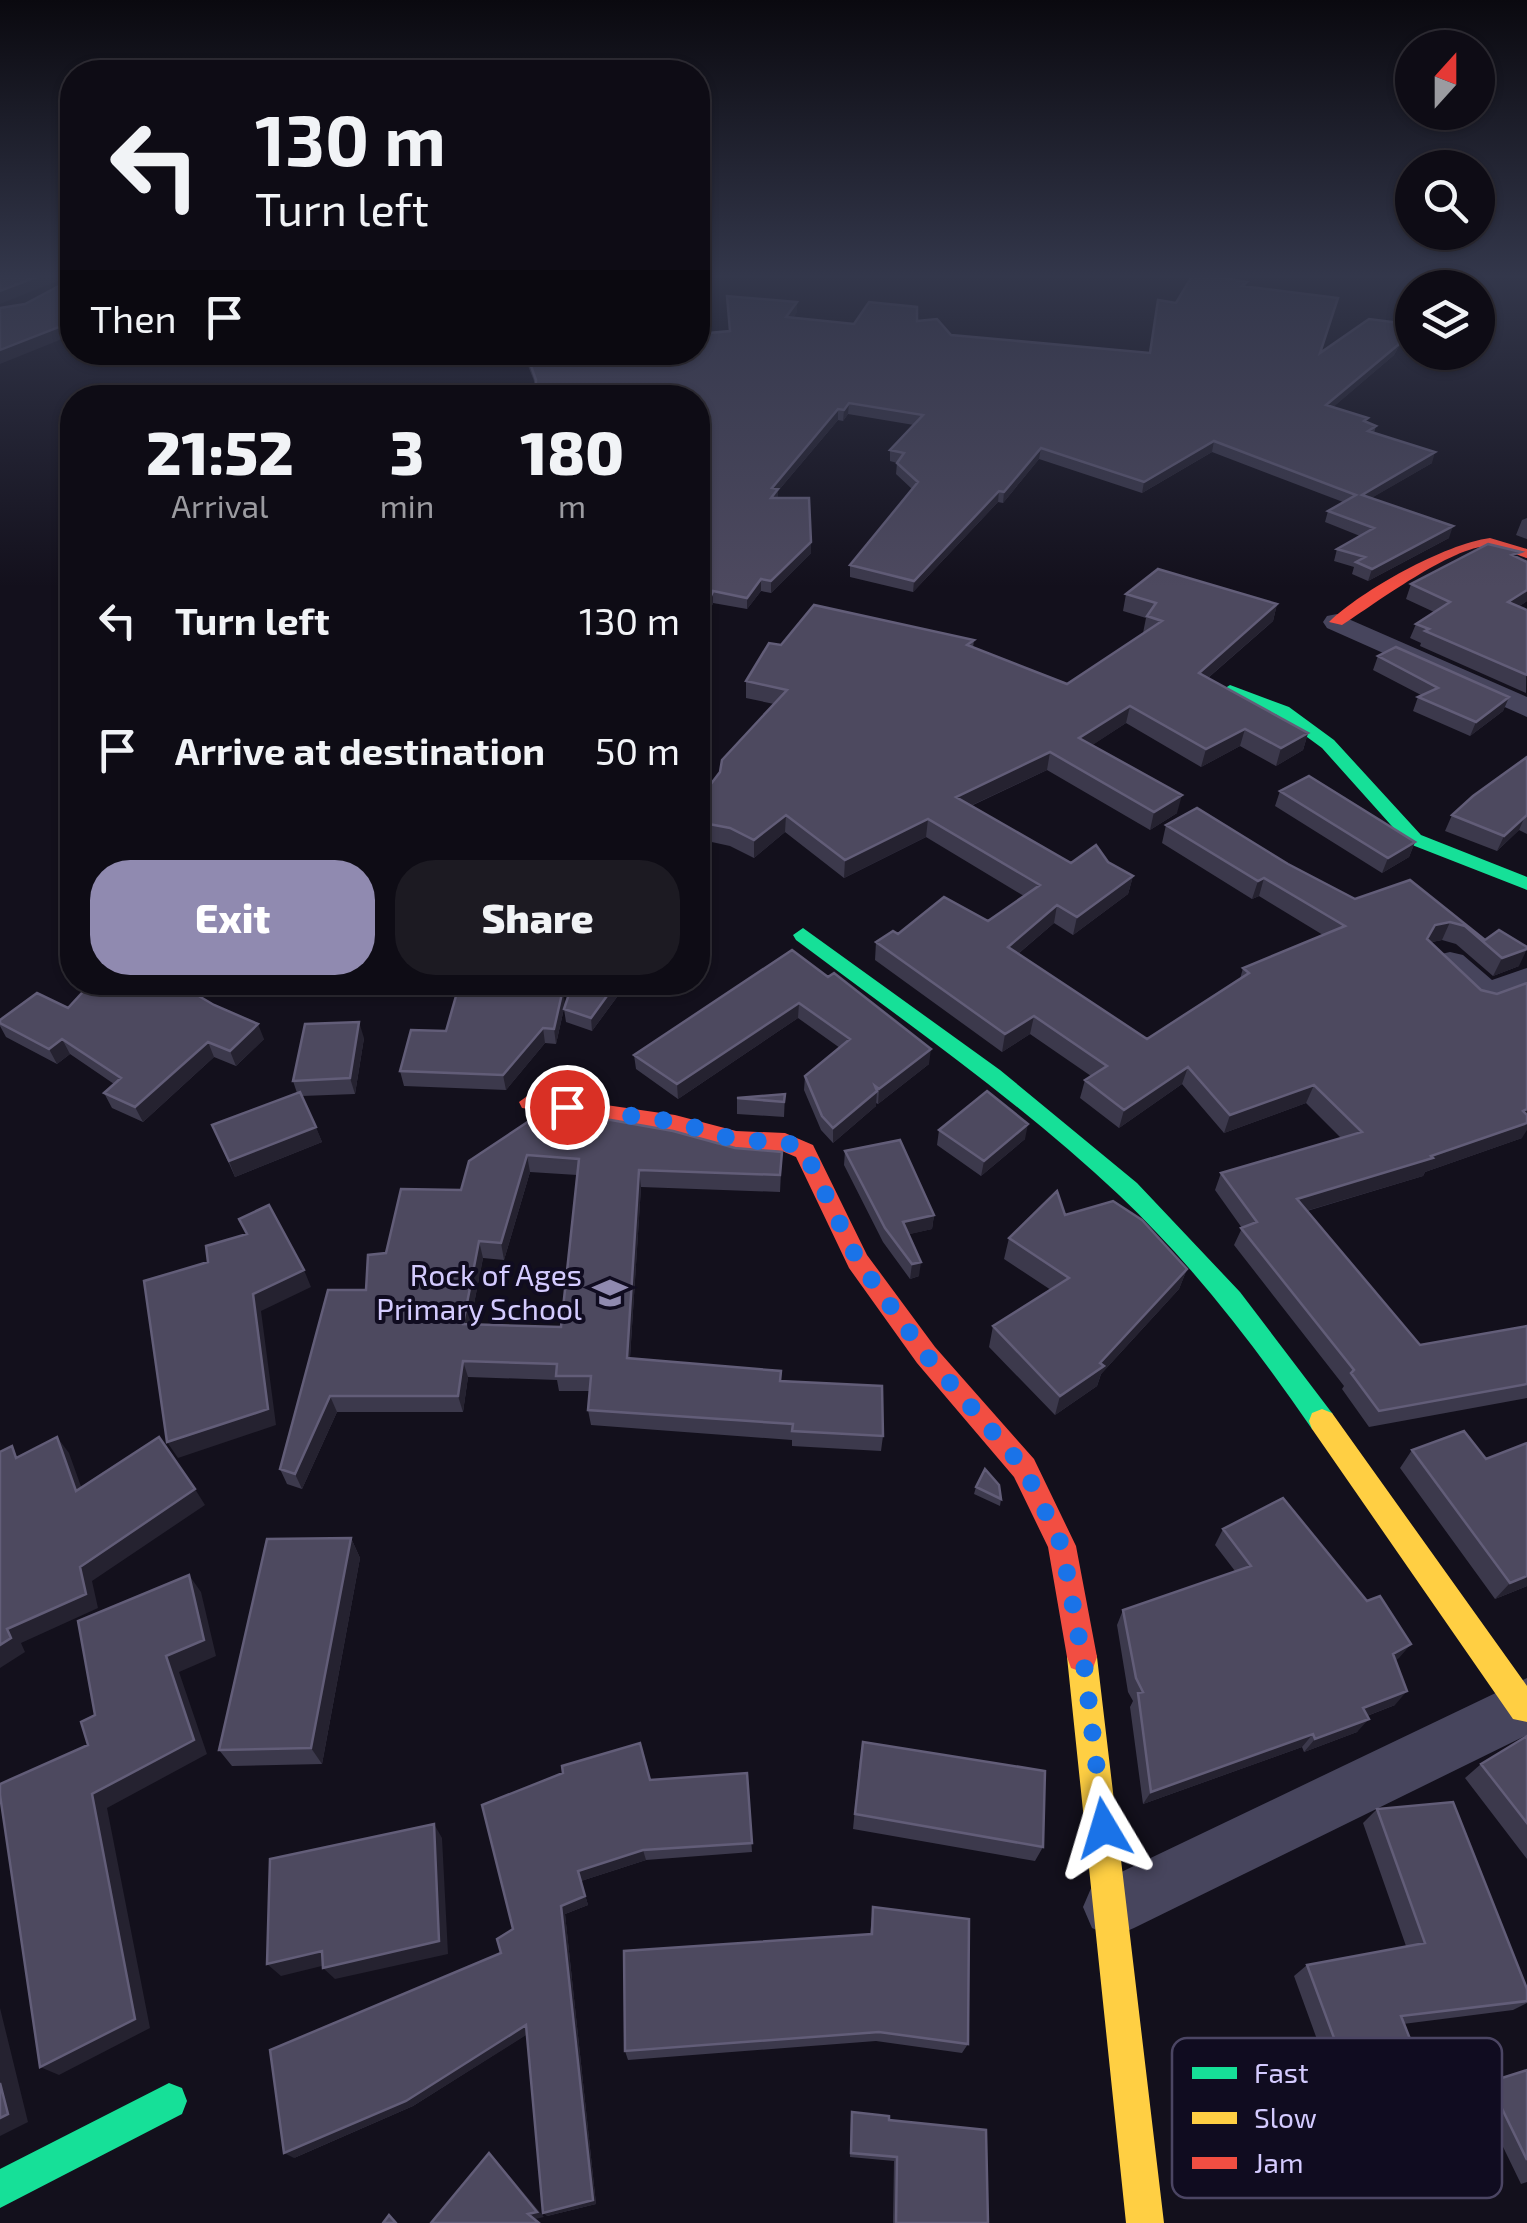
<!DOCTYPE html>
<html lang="en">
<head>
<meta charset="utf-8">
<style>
  body { margin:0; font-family:"Exo 2",sans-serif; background:#1c1a22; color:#f1f3f6; height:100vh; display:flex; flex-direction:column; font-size:38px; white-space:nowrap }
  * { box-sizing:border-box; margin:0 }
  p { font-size:32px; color:#9b9ba0 }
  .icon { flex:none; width:55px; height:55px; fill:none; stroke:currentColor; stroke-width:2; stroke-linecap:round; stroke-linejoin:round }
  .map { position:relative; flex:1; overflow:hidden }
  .details { position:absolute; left:60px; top:385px; width:650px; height:610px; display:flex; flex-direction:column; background:#0e0c15; border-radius:40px; box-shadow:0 2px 8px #0004,0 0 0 2px #2e2c34 }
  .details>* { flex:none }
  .banner { position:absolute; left:60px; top:60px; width:650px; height:305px; border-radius:40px; box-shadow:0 2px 8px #0004,0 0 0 2px #2e2c34; background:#0e0c15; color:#f1f3f6; overflow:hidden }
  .needle { width:65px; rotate:21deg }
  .buttons { position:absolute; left:1395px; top:30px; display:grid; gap:20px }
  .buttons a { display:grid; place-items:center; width:100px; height:100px; border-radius:50%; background:#0e0c15; box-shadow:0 2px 8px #0004,0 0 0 2px #2e2c34; font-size:50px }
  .pin { position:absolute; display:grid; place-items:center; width:85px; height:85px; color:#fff; margin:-42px; border:5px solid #fff; border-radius:50%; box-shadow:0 2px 10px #0007 }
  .me { position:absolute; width:110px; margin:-55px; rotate:353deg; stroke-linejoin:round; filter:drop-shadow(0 0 8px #0008) }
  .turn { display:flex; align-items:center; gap:35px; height:210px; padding:0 30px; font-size:45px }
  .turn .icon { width:130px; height:130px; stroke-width:2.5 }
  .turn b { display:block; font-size:70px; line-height:85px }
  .then { display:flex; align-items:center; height:95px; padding:0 30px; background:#0003; gap:20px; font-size:38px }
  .eta { display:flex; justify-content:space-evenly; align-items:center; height:170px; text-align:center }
  .eta b { font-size:60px; font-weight:800; line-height:70px }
  .button { display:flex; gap:20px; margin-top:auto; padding:20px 30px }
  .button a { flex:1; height:115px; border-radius:40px; background:#908ab0; color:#fff; font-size:40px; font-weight:800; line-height:115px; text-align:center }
  .button a+a { background:#1c1a22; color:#f1f3f6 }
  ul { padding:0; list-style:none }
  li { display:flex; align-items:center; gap:30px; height:130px; padding:0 30px }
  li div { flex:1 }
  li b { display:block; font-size:38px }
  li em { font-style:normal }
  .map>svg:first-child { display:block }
</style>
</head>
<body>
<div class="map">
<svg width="1527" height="2223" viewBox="0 0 1527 2223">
  <rect width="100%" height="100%" fill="#13101c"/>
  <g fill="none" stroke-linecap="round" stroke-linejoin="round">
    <path fill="#47455d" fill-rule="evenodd" d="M1337 614 1527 697V717L1327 628 1323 622 1327 616Z
      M1450 952 1463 955 1492 980 1527 968V994L1486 1008 1473 1004 1432 964 1437 955Z
      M1527 1678V1735L1134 1928 1113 1937 1092 1928 1083 1907 1092 1886Z"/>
    <path fill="#16e098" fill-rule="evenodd" d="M1230 685 1289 707 1334 740 1421 835 1527 877V890L1407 843 1322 748 1277 715 1224 694 1222 690Z
      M803 928 1000 1070 1137 1183 1240 1292 1332 1413 1335 1421 1332 1429 1322 1433 1312 1429C1255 1346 1193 1265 1119 1195 1019 1101 905 1022 796 940L793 935Z
      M169 2083 182 2088 187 2101 182 2114 0 2208V2169Z"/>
    <path fill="#ffcf43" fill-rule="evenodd" d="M1322 1409 1332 1413 1527 1686V1722L1513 1719 1312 1429 1309 1421 1312 1413Z
      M1082 1642 1093 1646 1097 1657 1164 2223H1126L1067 1657 1071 1646Z"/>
    <path fill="#f24e42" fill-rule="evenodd" d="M1490 538 1527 549V558C1515 555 1502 546 1489 546 1452 546 1375 604 1342 625L1329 622C1362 590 1445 544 1490 538Z
      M530 1094 675 1115 736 1131 785 1133 813 1145 867 1255 935 1347 1034 1459 1076 1546 1097 1657 1093 1668 1082 1672 1071 1668 1067 1657 1048 1547 1014 1477 917 1363 849 1268 796 1157 782 1151 736 1149 675 1131 522 1108 519 1102Z"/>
  </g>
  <path fill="#3c394c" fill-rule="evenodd" d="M1247 282 1246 286 1321 353 1405 335 1394 355 1333 407 1376 426 1374 433 1432 463 1371 498 1449 538 1368 581 1352 574 1354 567 1334 561 1337 549 1360 536 1325 522 1328 511 1343 502 1212 452 1142 493 1039 459 1003 503 998 502 913 592 850 577V565L912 489 896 474 897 463 890 461V450L914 425 848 414 843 421 838 420 778 491V498L811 542V553L771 593 761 591 747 609 713 603 698 641V398L536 386 527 363 526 352 588 356 730 331 727 305 797 312 793 318 854 324 917 321 951 335 1149 353 1176 303Z
    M1527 518V539L1516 535 1522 520Z
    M1518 558 1527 562V601L1518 607 1527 610 1526 693 1420 646 1421 643 1410 638 1416 624 1434 612 1406 599 1411 584Z
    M1126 594 1277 604 1273 621 1208 678 1308 733 1303 750 1276 766 1240 746 1201 767 1126 723 1092 745 1177 813 1150 830 1047 770 971 806 1071 863 1108 862 1133 876 1128 894 1073 935 1054 923 1018 954 1147 1039 1240 979 1243 968 1323 935 1259 896 1252 899 1162 843 1166 825 1288 864 1355 899 1410 880 1519 966 1493 976 1456 944 1442 940 1432 942 1522 1138 1425 1172 1423 1176 1307 1211 1420 1345 1527 1326V1398L1369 1427 1342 1389 1344 1386 1234 1245 1242 1228 1215 1190 1221 1173 1341 1138 1306 1103 1224 1133 1182 1084 1119 1128 1080 1098 1085 1080 1091 1076 1030 1034 1002 1052 875 960 876 942 898 934 988 921 1024 896 926 837 844 878 785 832 754 858 730 846 698 839V801L774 704 746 698V681L781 645 974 640 973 648 1067 684 1143 633 1146 618 1123 611Z
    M1378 656 1509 697 1503 711 1470 736 1413 711 1418 697 1421 695 1373 670Z
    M1527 757V834L1519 830 1497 851 1445 831 1452 815Z
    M1280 791 1415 842 1409 857 1382 873 1275 806Z
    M792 950 929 1064 878 1104 876 1103V1106L833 1143 821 1130 804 1090 805 1076 840 1048 798 1018 678 1099 636 1069 634 1055Z
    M460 982H509V987L565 1004 556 1044 545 1043 506 1090 404 1086 400 1071 446 1031Z
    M628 982 592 1031 566 1022 564 1009Z
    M68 1008 264 1039 236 1066 214 1057 143 1122 112 1108 104 1093 114 1084 70 1054 57 1064 6 1037 0 1026V1020Z
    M364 1038 355 1094 302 1096 322 1142 235 1177 212 1125 297 1093 293 1081Z
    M785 1094 784 1117 737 1114V1098Z
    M572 1114 573 1119 735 1148 782 1152 780 1192 641 1187 630 1358 781 1381 883 1436 881 1451 792 1446V1440L591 1425 588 1410 590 1391H559L557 1380 468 1377 463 1412H337L302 1489 287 1484 280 1469 366 1290 386 1253 461 1190ZM530 1172 577 1175 561 1327 470 1324 483 1258 504 1260Z
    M939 1130 1025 1139 981 1176 937 1145Z
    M845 1151 934 1215 932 1229 909 1234 919 1276 910 1279 883 1242 844 1165Z
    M1065 1215 1187 1269 1179 1289 1101 1374 1097 1386 1055 1415 989 1347 993 1326 1051 1290 1004 1259 1009 1238Z
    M1412 1450 1486 1459 1527 1586 1495 1599 1400 1468Z
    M976 1487 1001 1499 1000 1506 974 1494Z
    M1223 1529 1367 1601 1411 1644 1395 1661V1705L1367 1716 1357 1732 1304 1752 1302 1747 1143 1804 1130 1707 1133 1701 1128 1692 1117 1625 1123 1610 1235 1571 1215 1545Z
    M351 1538 360 1558 322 1764 232 1766 219 1750Z
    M1527 1736V1859L1465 1778 1481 1764Z
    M860 1758 1043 1847 1035 1861 853 1829Z
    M747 1773 752 1852 646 1860 581 1881 588 1905 565 1914 596 2204 547 2216 527 2034 413 2106 294 2158 501 1953 513 1929 650 1780Z
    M1377 1809 1527 1989V2003L1513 2010 1403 2024 1421 2067 1404 2076 1335 2089 1294 1976 1307 1965 1406 1946 1363 1823Z
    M873 1907 968 2044 962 2053 876 2041 628 2060 625 2051 870 1934Z
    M1527 2070V2182L1521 2184 1475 2089Z
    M852 2112 889 2120 988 2223H893L894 2161 850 2157 851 2117Z"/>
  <path fill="#252230" d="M39 276H70L0 304V291Z
    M797 302V312L786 328V317Z
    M72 322V335L0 364V350Z
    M1408 324 1405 335 1394 355 1323 416 1326 405Z
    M849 403 848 414 843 421 844 410Z
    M838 409V420L778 491V500L771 509 772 488Z
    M1214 441 1212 452 1142 493 1144 482Z
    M1041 448 1039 459 1003 503 1004 492Z
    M1435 452 1432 463 1358 506 1362 495Z
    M999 491 998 502 913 592 914 581Z
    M1453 526 1449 538 1368 581 1372 569Z
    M811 542V553L771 593V581Z
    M761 579V591L747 609V598Z
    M1527 590V601L1502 617 1508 602Z
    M713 591V603L698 641V628Z
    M1277 604 1273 621 1194 690 1199 673Z
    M1509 697 1503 711 1470 736 1476 722Z
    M1130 706 1126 723 1076 756 1079 738Z
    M1245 729 1240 746 1201 767 1206 749Z
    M1308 733 1303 750 1276 766 1281 748Z
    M1050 752 1047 770 953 814 956 797Z
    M1182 795 1177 813 1150 830 1154 812Z
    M1526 814 1519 830 1497 851 1504 836Z
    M786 815 785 832 754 858V840Z
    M928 819 926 837 844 878 845 860Z
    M1415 842 1409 857 1382 873 1388 858Z
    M1133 876 1128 894 1073 935 1077 917Z
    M1264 878 1259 896 1252 899 1258 881Z
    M707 902V914L698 938V924Z
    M1057 905 1054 923 1005 965 1008 947Z
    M1450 922 1442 940 1427 943V939L1435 925Z
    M1527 949 1519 966 1493 976 1502 958Z
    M617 982H628L592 1031 591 1018Z
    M563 989 565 1004 556 1044 554 1029Z
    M799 1003 798 1018 678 1099 677 1084Z
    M1034 1016 1030 1034 1002 1052 1005 1034Z
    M359 1022 364 1038 355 1094 350 1078Z
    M258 1024 264 1039 236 1066 230 1051Z
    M543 1028 545 1043 506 1090 503 1075Z
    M62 1039 70 1054 57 1064 49 1049Z
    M208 1042 214 1057 143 1122 135 1107Z
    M931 1049 929 1064 878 1104 879 1089Z
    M1188 1067 1182 1084 1119 1128 1124 1110Z
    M1314 1085 1306 1103 1224 1133 1230 1115Z
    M877 1091 876 1106 833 1143V1128Z
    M1527 1109V1130L1522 1138 1425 1172 1423 1176 1289 1216 1297 1199 1431 1156Z
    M1028 1124 1025 1139 981 1176 984 1161Z
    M316 1127 322 1142 235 1177 229 1161Z
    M527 1155 530 1172 504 1260 501 1243Z
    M639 1170 641 1187 629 1373 627 1358Z
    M934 1215 932 1229 902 1236 903 1222Z
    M479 1241 483 1258 467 1340 463 1324Z
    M921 1262 919 1276 910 1279 912 1264Z
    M1187 1269 1179 1289 1101 1374 1097 1386 1055 1415 1060 1396 1100 1363Z
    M304 1270 311 1287 261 1311 276 1425 178 1458 167 1442 253 1294Z
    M463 1361 468 1377 463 1412 458 1396Z
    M330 1396 337 1412 302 1489 295 1474Z
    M57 1437 69 1453 88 1506 76 1491Z
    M195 1489 205 1505 92 1581 98 1608 21 1643 25 1652 0 1668V1645L7 1629 80 1567Z
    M351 1538 360 1558 322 1764 311 1748Z
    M189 1575 201 1592 216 1656 179 1672 207 1754 107 1808 150 2028 59 2075 40 2067 92 1794 166 1656Z
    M1527 1576V1586L1495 1599 1510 1583Z
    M1411 1644 1399 1658 1381 1669 1393 1654Z
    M1407 1691 1395 1705 1351 1722 1363 1708Z
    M1369 1719 1357 1732 1304 1752 1315 1739Z
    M1313 1734 1302 1747 1143 1804 1151 1792Z
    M434 1824 442 1838 448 1954 335 1979 323 1968Z
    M643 1850 646 1860 581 1881 588 1905 565 1914 596 2204 547 2216 543 2213 561 1906 578 1871Z
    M322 1951 334 1963 281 1976 267 1964Z
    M0 2008 28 2122 0 2136Z
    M526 2025 531 2032 413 2106 294 2158 284 2153Z
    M489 2153 496 2160 544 2217 535 2219 528 2214Z"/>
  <path fill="#4d495f" stroke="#625d78" stroke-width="2.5" fill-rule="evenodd" d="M0 276H39L0 291Z
    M70 276H72V322L0 350V308L25 304 70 280Z
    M1192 276H1212L1247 282 1242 286 1338 298 1320 353 1369 319 1408 324 1398 345 1326 405 1368 418 1364 421 1376 426 1368 431 1435 452 1362 495 1453 526 1372 569 1356 562 1365 557 1337 549 1374 528 1328 511 1356 495 1214 441 1144 482 1041 448 1004 492 999 491 914 581 850 565 918 482 897 463 904 453 890 450 923 415 849 403 844 410 838 409 772 488 778 489 771 498H809L811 542 771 581 761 579 747 598 713 591 698 628V398H535L536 380 526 352H586L588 356 600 352H698V334L730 331 727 296 797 302 786 317 854 324 869 302 917 307V321L937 319 951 335 1150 353 1158 300 1176 303Z
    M1488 544 1521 552 1512 555 1527 562V590L1508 602 1527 610V675L1425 631 1429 629 1416 624 1450 602 1411 584Z
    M1158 569 1277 604 1199 673 1308 733 1281 748 1245 729 1206 749 1130 706 1079 738 1182 795 1154 812 1050 752 956 797 1071 863 1096 845 1108 862 1133 876 1077 917 1057 905 1008 947 1147 1039 1249 973 1243 968 1345 926 1264 878 1258 881 1166 825 1197 808 1288 864 1355 899 1410 880 1485 940 1499 930 1527 947V949L1502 958 1465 926 1450 922 1435 925 1427 939 1481 990 1497 994 1527 983V1109L1523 1111 1527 1115V1123L1431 1156 1433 1158 1297 1199 1420 1345 1527 1326V1384L1379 1411 1351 1373 1354 1370 1241 1228 1257 1222 1221 1173 1362 1132 1314 1085 1230 1115 1188 1067 1124 1110 1085 1080 1107 1066 1034 1016 1005 1034 876 942 893 931 898 934 944 897 988 921 1040 885 928 819 845 860 786 815 754 840 730 828 698 822V801L720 772 722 760 787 690 746 681 769 643 781 645 814 605 974 640 967 645 1067 684 1162 621 1147 616 1156 603 1126 594Z
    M1396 647 1509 697 1476 722 1418 697 1438 688 1378 656Z
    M1527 757V815L1504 836 1452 815 1473 796Z
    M1309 776 1415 842 1388 858 1280 791Z
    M698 900 707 902 698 924Z
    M792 950 828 977 834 973 931 1049 879 1089 875 1086 877 1091 833 1128 822 1116 805 1076 850 1039 799 1003 677 1084 634 1055Z
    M92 982H175L214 1005 258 1024 230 1051 208 1042 135 1107 104 1093 121 1078 62 1039 49 1049 0 1023V1020L37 993 68 1008Z
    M460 982H507L506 987 563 989 554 1029 543 1028 503 1075 400 1071 411 1030 446 1031Z
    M573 982H617L591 1018 564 1009Z
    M359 1022 350 1078 293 1081 305 1024Z
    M987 1091 1028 1124 984 1161 939 1130Z
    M300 1092 316 1127 229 1161 212 1125Z
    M785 1094 784 1102 737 1098Z
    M547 1109 572 1114 571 1119 611 1120 673 1131 735 1148 782 1152 780 1175 639 1170 627 1358 781 1371 780 1381 882 1386 883 1436 792 1431 793 1424 588 1410 591 1376H556L557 1364 463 1361 458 1396H330L295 1474 280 1469 328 1290H366L368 1255 386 1253 401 1189 461 1190 469 1161ZM527 1155 579 1159 561 1327 463 1324 479 1241 501 1243Z
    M900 1140 934 1215 903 1222 921 1262 912 1264 885 1228 845 1151Z
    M1057 1191 1065 1215 1113 1201 1142 1220 1187 1269 1100 1363 1104 1366 1060 1396 993 1326 1069 1278 1009 1238Z
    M269 1205 304 1270 253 1294 268 1409 167 1442 144 1281 208 1262 206 1246 247 1234 239 1219Z
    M1464 1431 1486 1459 1527 1443V1576L1510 1583 1412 1450Z
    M57 1437 76 1491 159 1437 195 1489 80 1567 86 1594 7 1629 11 1638 0 1645V1452L12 1446 16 1458Z
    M985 1469 999 1485 1001 1499 976 1487Z
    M1283 1498 1367 1601 1380 1596 1411 1644 1393 1654 1407 1691 1363 1708 1369 1719 1315 1739 1313 1734 1151 1792 1138 1693 1143 1692 1136 1678 1123 1610 1251 1566 1223 1529Z
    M351 1538 311 1748 219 1750 267 1539Z
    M189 1575 204 1640 166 1656 194 1740 92 1794 135 2019 40 2067 0 1795V1784L88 1745 81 1722 95 1715 78 1621Z
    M1527 1736V1823L1481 1764Z
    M863 1742 1045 1771 1043 1847 855 1814Z
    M640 1743 650 1780 747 1773 752 1843 643 1850 578 1871 585 1896 561 1906 593 2200 543 2213 526 2025 406 2101 284 2153 270 2050 501 1953 497 1939 513 1929 482 1805 563 1773 562 1766Z
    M1453 1802 1527 1989V2001L1401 2016 1421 2067 1350 2081 1307 1965 1425 1943 1377 1809Z
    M434 1824 439 1941 323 1968 322 1951 267 1964 270 1859Z
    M873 1907 969 1919 968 2044 879 2032 625 2051 624 1951 872 1934Z
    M1527 2070V2160L1489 2082Z
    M0 2083 8 2114 0 2118Z
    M852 2112 889 2116V2120L986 2130 988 2223H896L897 2157 851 2153Z
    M489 2153 537 2212 528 2214 539 2223H431Z
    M389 2215 396 2223H383Z"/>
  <linearGradient id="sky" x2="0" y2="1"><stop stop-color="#0a090f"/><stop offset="0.47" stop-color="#33374b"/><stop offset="1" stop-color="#33374b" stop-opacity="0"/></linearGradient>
  <rect width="1527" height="587" fill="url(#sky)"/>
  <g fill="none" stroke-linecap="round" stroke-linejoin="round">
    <path stroke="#1a73e8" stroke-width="18" stroke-dasharray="0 32.4" d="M567 1107 676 1122 736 1140 785 1142 804 1150 858 1261 926 1355 1024 1468 1062 1546 1085 1671 1104 1828"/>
  </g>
  <defs>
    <g id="school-bare" transform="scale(2.7)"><path d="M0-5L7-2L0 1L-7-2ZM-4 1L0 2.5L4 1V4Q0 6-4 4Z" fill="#908ab0" stroke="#100c20" stroke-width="2.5" paint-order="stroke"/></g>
  </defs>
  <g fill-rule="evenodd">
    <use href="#school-bare" x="610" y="1293"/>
  </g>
  <g text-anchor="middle" stroke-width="8" stroke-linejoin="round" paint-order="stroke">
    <g font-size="30" fill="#d4cbff" stroke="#100c20" text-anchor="end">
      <text x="582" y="1286">Rock of Ages<tspan x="582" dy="34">Primary School</tspan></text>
    </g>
  </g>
  <rect x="1172" y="2038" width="330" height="160" rx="15" fill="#100c20" stroke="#4b4563" stroke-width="2.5"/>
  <rect x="1192" y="2067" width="45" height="12" fill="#16e098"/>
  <rect x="1192" y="2112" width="45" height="12" fill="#ffcf43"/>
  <rect x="1192" y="2157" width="45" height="12" fill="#f24e42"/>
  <g font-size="28" fill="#d4cbff">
    <text x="1254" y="2083">Fast</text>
    <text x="1254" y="2128">Slow</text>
    <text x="1254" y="2173">Jam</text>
  </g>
</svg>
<div class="buttons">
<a><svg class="needle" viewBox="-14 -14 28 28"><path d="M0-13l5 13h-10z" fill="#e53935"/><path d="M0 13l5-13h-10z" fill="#9b9ba0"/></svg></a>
<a><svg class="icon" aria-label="search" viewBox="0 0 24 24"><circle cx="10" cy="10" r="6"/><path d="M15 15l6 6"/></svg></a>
<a><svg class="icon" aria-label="layers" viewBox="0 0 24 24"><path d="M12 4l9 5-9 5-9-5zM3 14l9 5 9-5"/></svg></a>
</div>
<div class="pin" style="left:567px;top:1107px;background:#d93025"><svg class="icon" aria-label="arrive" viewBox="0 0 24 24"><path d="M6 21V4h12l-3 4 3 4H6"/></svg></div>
<svg class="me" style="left:1104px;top:1828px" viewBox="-20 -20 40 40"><path d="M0-17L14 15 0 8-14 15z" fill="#1a73e8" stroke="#fff" stroke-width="4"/></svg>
<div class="banner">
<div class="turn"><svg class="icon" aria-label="left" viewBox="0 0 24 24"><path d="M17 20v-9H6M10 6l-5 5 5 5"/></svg><div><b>130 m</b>Turn left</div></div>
<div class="then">Then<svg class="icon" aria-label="arrive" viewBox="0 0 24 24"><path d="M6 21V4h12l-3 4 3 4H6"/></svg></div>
</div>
<section class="details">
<div class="eta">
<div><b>21:52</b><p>Arrival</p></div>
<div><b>3</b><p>min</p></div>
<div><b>180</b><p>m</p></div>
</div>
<ul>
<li><svg class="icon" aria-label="left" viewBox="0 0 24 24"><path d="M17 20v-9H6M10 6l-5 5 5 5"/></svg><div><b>Turn left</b></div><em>130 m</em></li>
<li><svg class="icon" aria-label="arrive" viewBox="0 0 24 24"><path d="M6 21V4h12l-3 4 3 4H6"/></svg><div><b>Arrive at destination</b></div><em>50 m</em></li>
</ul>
<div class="button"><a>Exit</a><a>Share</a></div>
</section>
</div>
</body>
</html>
